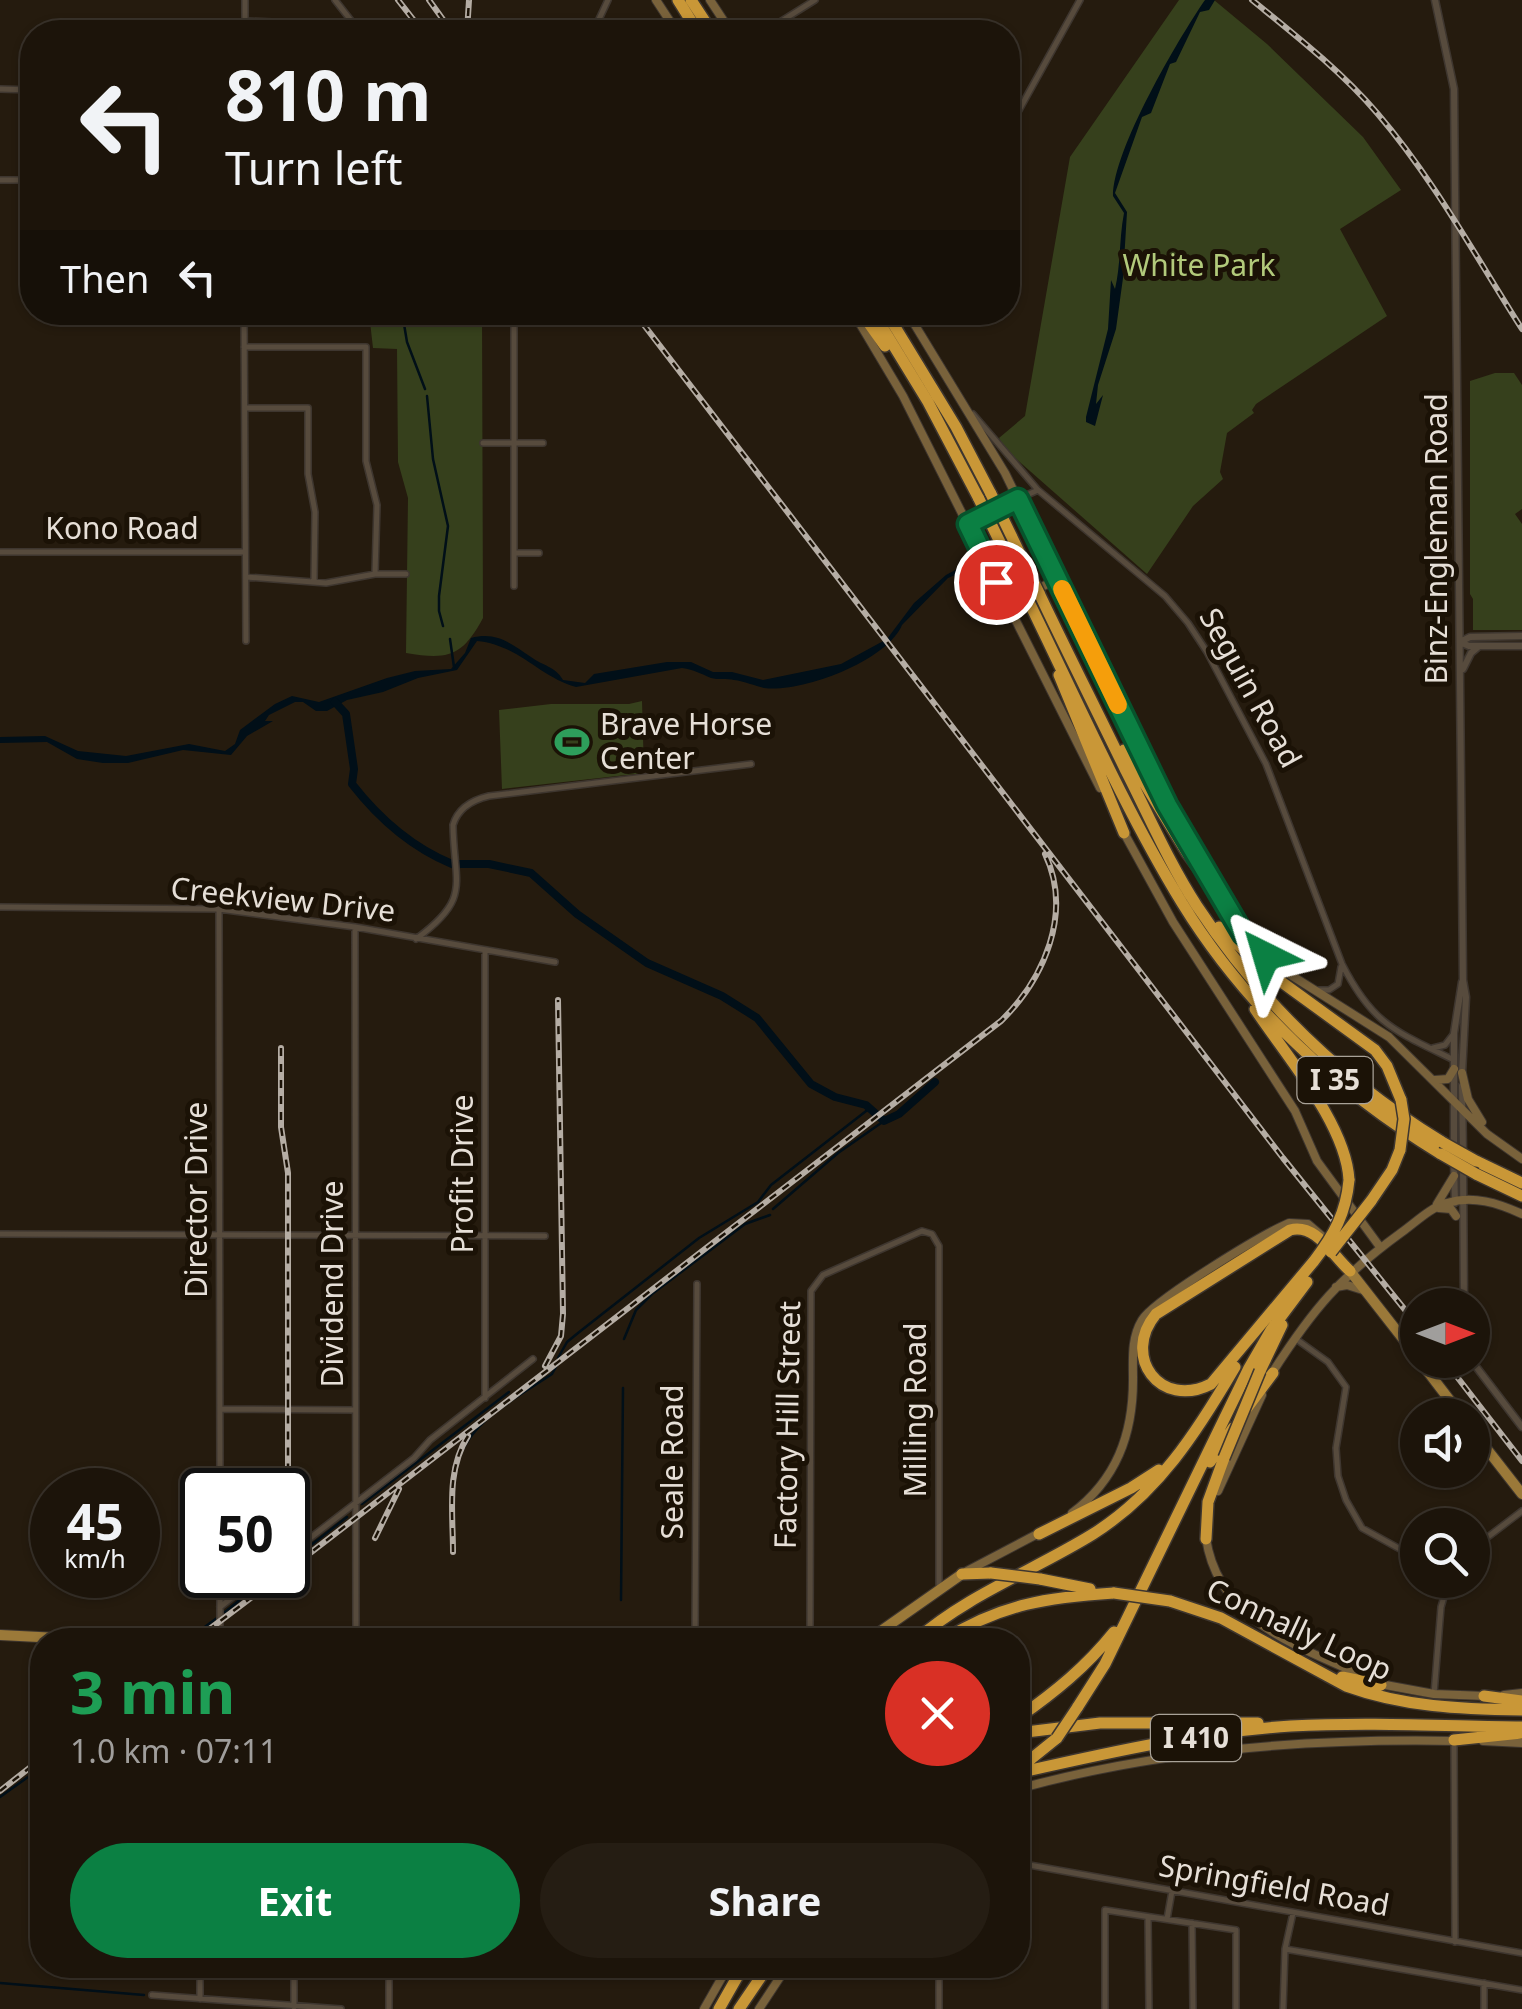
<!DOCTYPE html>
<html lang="en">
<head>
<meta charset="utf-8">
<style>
  body { margin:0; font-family:"Noto Sans",sans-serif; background:#251d13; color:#f1f3f6; height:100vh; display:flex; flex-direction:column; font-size:38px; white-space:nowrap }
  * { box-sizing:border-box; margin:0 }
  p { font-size:32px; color:#a09e9c }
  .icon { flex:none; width:55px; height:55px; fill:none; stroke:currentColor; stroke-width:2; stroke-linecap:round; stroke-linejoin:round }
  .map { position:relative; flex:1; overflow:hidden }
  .sheet { position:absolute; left:30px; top:1628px; width:1000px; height:350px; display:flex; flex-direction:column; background:#1c140a; border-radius:40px; box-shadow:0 2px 8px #0004,0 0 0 2px #3a332b }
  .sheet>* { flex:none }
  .top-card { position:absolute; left:20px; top:20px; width:1000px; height:305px; border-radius:40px; box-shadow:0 2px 8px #0004,0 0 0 2px #3a332b; background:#1c140a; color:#f1f3f6; overflow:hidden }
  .needle { width:65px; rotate:90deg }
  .controls { position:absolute; left:1400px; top:1288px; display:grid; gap:20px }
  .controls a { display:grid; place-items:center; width:90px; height:90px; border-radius:50%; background:#1c140a; box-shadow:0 2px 8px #0004,0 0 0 2px #3a332b; font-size:50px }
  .speed { position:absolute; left:30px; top:1468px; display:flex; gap:20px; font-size:50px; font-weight:700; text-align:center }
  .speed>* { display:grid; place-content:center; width:130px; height:130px; border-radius:50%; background:#1c140a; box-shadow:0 2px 8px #0004,0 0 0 2px #3a332b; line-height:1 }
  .speed small { font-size:25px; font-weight:400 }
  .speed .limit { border:5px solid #111; border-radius:15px; background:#fff; color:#111 }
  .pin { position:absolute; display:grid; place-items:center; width:85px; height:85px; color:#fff; margin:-42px; border:5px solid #fff; border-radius:50%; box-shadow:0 2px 10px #0007 }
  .me { position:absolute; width:110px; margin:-55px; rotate:320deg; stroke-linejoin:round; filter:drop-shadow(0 0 8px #0008) }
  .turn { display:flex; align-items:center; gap:35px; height:210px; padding:0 40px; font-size:45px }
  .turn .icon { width:130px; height:130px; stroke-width:2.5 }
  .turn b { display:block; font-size:70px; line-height:85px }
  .then { display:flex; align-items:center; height:95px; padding:0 40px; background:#0003; gap:20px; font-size:38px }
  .round { display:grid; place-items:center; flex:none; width:105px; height:105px; border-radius:52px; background:#251d13 }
  .head { display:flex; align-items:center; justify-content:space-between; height:170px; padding:0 40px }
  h1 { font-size:60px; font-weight:700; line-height:75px; color:#1e9e55 }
  .primary-button { display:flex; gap:20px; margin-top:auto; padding:20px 40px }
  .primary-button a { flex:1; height:115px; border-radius:60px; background:#0b8043; color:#fff; font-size:40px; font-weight:700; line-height:115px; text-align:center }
  .primary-button a+a { background:#251d13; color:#f1f3f6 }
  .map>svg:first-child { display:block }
</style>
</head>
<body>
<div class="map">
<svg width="1522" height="2009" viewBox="0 0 1522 2009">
  <rect width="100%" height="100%" fill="#251b0e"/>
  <path fill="#36401c" d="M1179 0H1214L1267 44 1363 137 1401 190 1340 229 1387 316 1256 404 1252 410 1254 413 1227 433 1220 472 1223 479 1193 506 1147 574 1006 450 999 438 1025 416 1070 157Z
    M369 313H482L483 618C462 657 448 660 406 653L408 498 398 462 397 349 373 348Z
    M1495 373H1514L1522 385V509L1515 514 1522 524V630H1473V599L1470 594V381Z
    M642 701 644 773 502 789 499 710 551 704H629Z"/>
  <path fill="#010f18" d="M1205 0H1215L1209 10 1200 12 1176 62 1170 64 1151 113 1142 117 1115 193 1127 212 1123 278 1116 329 1098 385 1096 404 1103 395 1095 426 1086 422V417L1108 329 1111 280 1115 289C1121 264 1119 238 1124 213L1113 196C1113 150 1178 39 1205 0Z
    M972 561 977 566 948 578 902 625C887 661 802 693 764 688 755 686 744 681 734 680 727 678 718 680 711 678 699 673 695 670 682 668L576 687C539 677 519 645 477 641L457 670 418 678 383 692 347 700 327 711H316L303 702H295L269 715 265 721H273L247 736 231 755 183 750 128 763H103L77 759 47 742 0 743V737L45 736 78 751 126 756 189 744 225 751 235 744 240 730 275 704 292 696 319 702 387 678 415 671 451 669 465 653 471 638C497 631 511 644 531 657 543 666 555 666 563 680L585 683 594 674 667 662H691L713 672H732L763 680 841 664 887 639 914 603 946 575Z"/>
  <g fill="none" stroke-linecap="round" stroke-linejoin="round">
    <path stroke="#010f18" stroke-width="2.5" d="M402 312 407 342 425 389
      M427 396 433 459 448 526 439 596V611L443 626
      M450 639 454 667
      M773 1209 838 1153 884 1121
      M624 1339 636 1310 652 1294 745 1224 770 1215
      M558 1358 567 1342 578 1333 699 1238 758 1202 771 1185 870 1108
      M458 1462C470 1420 518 1397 552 1374L557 1365
      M362 1504 509 1392
      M288 1563 347 1517
      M621 1600 623 1388
      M225 1612 270 1575
      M195 1634 217 1618
      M0 1797 42 1767
      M0 1983 144 1995"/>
    <path stroke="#010f18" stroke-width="8" d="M335 702 346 714 354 769 352 784C380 820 411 847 452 864
      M460 864H489L531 873 577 914 647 963 722 996 757 1018 811 1084 835 1097 866 1105 884 1121 899 1114 935 1082"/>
    <g stroke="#3e362f" stroke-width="8">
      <path id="minor" d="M245 0V32
        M335 0 360 32
        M245 21 272 22 286 32
        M593 32 608 0
        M764 32 815 0
        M0 89 32 90
        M1008 130 1080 0
        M0 180H32
        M244 312 246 641
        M514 312V586
        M244 347H366V461L377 505 375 574
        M245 408H308V474L315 512 314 581
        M973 414 1038 490 1165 596 1188 623 1207 652 1266 764 1342 964C1373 1025 1395 1031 1454 1060
        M483 443H543
        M1018 499 1038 490
        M0 552H245
        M514 553H539
        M246 577 326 583 375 574H406
        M0 907 219 909 355 927 555 962
        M219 909 220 1490
        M355 927 356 1640
        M416 939C472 898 454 885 453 825 458 808 472 800 489 796L751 764
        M1318 990H1329L1338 984 1341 967
        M1433 1048 1445 1045 1452 1036
        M0 1234 545 1236
        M1296 1339 1328 1362 1346 1387 1336 1448 1338 1476 1346 1500 1362 1528 1418 1559
        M485 1398V950
        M220 1409 355 1410
        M1472 1549 1522 1511
        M288 1555 414 1458 430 1440 533 1359
        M220 1575V1640
        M220 1607 261 1575
        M695 1640 697 1284
        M810 1640 811 1291 823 1275 922 1231 932 1234 939 1246V1588
        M1434 1694 1441 1607 1449 1580
        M1454 1743 1455 1942
        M1018 1863 1522 1953
        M1148 1917 1149 2009
        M1167 1919 1172 1891
        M1192 1923 1193 2009
        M1285 1949 1522 1990
        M200 1965V1999
        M294 1965V2007
        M939 1965V2009
        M1484 1983V2009
        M152 1995 341 2009
        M389 2009V1965
        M1105 2009V1910L1236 1930V2009
        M1283 2009 1285 1949 1293 1913"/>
    </g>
    <g stroke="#3e362f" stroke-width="9">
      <path id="tertiary" d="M1435 0 1454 89 1463 980 1466 997 1462 1074
        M1460 642 1470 637 1522 636
        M1462 643 1469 646H1522
        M1463 669 1471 653 1478 647
        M1462 1086 1463 1154
        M1454 1148V1033L1462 982
        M1454 1161 1455 1203
        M1463 1166 1464 1305
        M1471 1360 1522 1427"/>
    </g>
    <g stroke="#3e362f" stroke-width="10">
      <path id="secondary" d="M656 0 677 32
        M710 0 731 32
        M853 312 903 396 1100 788
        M907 312 1005 473 1167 805 1204 868
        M968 524 1018 499
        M1007 605 1057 579
        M1123 831 1173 922 1295 1111 1317 1161 1380 1247
        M1224 901C1239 928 1255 947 1278 967L1389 1037 1487 1134 1522 1159
        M1462 1073 1468 1099 1482 1122
        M1435 1080 1448 1079 1454 1069
        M1437 1204 1454 1176
        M1439 1208 1451 1209 1456 1216
        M1336 1287 1347 1285 1366 1291
        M1272 1373C1313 1309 1340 1277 1402 1232 1416 1222 1431 1207 1447 1203 1473 1195 1498 1203 1522 1214
        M1218 1491 1262 1395
        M1072 1513C1116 1480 1133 1435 1133 1380 1133 1359 1131 1338 1142 1320 1154 1300 1263 1234 1289 1223L1308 1224 1322 1236
        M1206 1538C1218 1622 1300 1647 1368 1678
        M967 1571 1043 1531
        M1380 1684 1434 1694 1485 1696
        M1504 1695 1522 1693
        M1483 1741 1522 1743
        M1018 1789C1161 1749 1310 1738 1459 1741
        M704 2009 729 1965
        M759 2009 788 1965"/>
    </g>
    <g stroke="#3e362f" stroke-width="12">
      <path id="primary" d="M1350 1271 1418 1358
        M1419 1360 1461 1415
        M1472 1430 1522 1494
        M0 1635 97 1640
        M868 1640 962 1574"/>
    </g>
    <g stroke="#3e362f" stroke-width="14">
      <path id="motorway" d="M678 0 698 32
        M691 0 712 32
        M861 312 885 346
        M873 312 928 402 979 499
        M886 312 956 427 991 494
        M1039 593C1067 652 1097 711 1126 771 1149 816 1169 863 1197 906 1261 1003 1344 1082 1442 1142
        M1027 598C1077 700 1123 806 1182 903 1246 1007 1337 1091 1441 1154
        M1059 675 1124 833
        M1124 750 1187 853 1226 905
        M1219 927 1265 970 1375 1050 1387 1066 1401 1100
        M1255 1009C1286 1056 1346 1124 1349 1180
        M1476 1161 1522 1183
        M1476 1174 1522 1196
        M1371 1201 1392 1170 1400 1150
        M1314 1261 1211 1384C1160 1410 1121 1356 1156 1314L1290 1230C1316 1223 1332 1255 1350 1271
        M1260 1371 1282 1325
        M1247 1408 1273 1373
        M1210 1462 1233 1428
        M1039 1534 1131 1488 1159 1470
        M1206 1539 1208 1502 1224 1458
        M962 1574 991 1573
        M1040 1579 1090 1589
        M1170 1601 1221 1618 1346 1686C1404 1707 1461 1709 1522 1710
        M916 1640C967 1595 1035 1570 1093 1534 1158 1493 1197 1432 1235 1367
        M944 1640C1000 1604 1050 1597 1114 1593
        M1342 1677 1381 1685
        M1484 1696 1522 1701
        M1077 1708 1105 1664 1249 1368 1271 1330 1307 1282
        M1018 1718C1055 1692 1086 1667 1114 1632
        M1018 1733 1100 1723H1258
        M1454 1740 1522 1733
        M1021 1767 1057 1738
        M1018 1773C1107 1753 1199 1732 1291 1726 1368 1722 1445 1726 1522 1727
        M719 2009 744 1965
        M739 2009 769 1965"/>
    </g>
    <use href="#minor" stroke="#574b3d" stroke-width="5"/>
    <use href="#tertiary" stroke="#574b3d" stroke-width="6"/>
    <use href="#secondary" stroke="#79623b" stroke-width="8"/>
    <use href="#primary" stroke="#9b7939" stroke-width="10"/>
    <use href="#motorway" stroke="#c99737" stroke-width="11"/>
    <g stroke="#b5ada4" stroke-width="6">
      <path id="rail" d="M398 0 423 32
        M429 0 452 32
        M1252 0C1295 35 1340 70 1377 113 1433 178 1476 257 1522 329
        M467 32 469 0
        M634 312 1283 1158 1418 1326
        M281 1048V1127L288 1173V1544
        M1444 1360 1522 1461
        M545 1366 561 1336 563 1314 558 1000
        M375 1538 399 1489
        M453 1552C453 1513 446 1470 468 1436
        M288 1570 1001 1021C1044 979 1073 913 1045 854
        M195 1640 281 1575
        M0 1791 42 1758"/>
    </g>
    <use href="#rail" stroke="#1b1206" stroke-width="2.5" stroke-dasharray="8" stroke-linecap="butt"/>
    <g stroke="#3e362f" stroke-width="14" stroke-linecap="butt">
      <path id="motorway-bridge" d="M991 494 1039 593
        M979 499 1027 598
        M1442 1142 1476 1161
        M1400 1150 1404 1119 1401 1100
        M1441 1154 1476 1174
        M1331 1252 1371 1201
        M1314 1261C1334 1235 1346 1213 1349 1180
        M1224 1458 1260 1371
        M991 1573 1040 1579
        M1114 1593 1170 1601
        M1057 1738 1077 1708"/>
    </g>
    <use href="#motorway-bridge" stroke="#c99737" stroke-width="11"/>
  </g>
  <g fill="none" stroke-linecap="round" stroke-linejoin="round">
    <g stroke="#07532c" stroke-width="25">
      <path id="route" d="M996 582 968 524 1018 499 1167 805 1243 934 1266 956"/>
    </g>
    <use href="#route" stroke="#0b8043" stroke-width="18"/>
    <path stroke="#f59e0b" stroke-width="18" d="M1062 589 1118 705"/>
  </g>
  <defs>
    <g id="stadium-bare" transform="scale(2.7)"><path d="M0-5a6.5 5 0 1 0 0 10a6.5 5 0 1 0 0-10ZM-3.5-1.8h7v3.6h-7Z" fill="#2e9e5b" stroke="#1b1206" stroke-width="2.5" paint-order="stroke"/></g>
  </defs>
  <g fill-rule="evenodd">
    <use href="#stadium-bare" x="572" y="742"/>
  </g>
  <g text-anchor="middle" stroke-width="10" stroke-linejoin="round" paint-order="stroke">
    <g fill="#1b1206" stroke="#a9a298" stroke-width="2.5">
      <rect x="1297.5" y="1057" width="75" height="46" rx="8"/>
      <rect x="1151" y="1715" width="90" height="46" rx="8"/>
    </g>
    <g font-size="28" font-weight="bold" fill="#e6dfd7">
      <text x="1335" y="1090">I 35</text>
      <text x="1196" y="1748">I 410</text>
    </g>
    <g font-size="30" fill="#b2ca7b" stroke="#1b1206">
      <text x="1199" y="276">White Park</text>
    </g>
    <g font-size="30" fill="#e6dfd7" stroke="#1b1206">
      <text x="122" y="539">Kono Road</text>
      <text transform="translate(1437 539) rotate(-90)" y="10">Binz-Engleman Road</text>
      <text transform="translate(1250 688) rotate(61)" y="10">Seguin Road</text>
      <text transform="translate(283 900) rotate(6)" y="10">Creekview Drive</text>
      <text transform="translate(463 1174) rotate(-90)" y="10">Profit Drive</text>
      <text transform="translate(197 1200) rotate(-90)" y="10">Director Drive</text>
      <text transform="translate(333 1284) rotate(-90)" y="10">Dividend Drive</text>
      <text transform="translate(916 1410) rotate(-90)" y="10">Milling Road</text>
      <text transform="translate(788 1425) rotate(-89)" y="10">Factory Hill Street</text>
      <text transform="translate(673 1462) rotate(-90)" y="10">Seale Road</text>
      <text transform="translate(1299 1630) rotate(25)" y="10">Connally Loop</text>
      <text transform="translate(1274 1886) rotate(10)" y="10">Springfield Road</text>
    </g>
    <g font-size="30" fill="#e6dfd7" stroke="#1b1206" text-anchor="start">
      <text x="600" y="735">Brave Horse<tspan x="600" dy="34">Center</tspan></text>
    </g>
  </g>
</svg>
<div class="controls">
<a><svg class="needle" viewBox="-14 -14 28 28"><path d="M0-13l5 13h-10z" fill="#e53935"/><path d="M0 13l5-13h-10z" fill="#a09e9c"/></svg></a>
<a><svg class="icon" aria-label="sound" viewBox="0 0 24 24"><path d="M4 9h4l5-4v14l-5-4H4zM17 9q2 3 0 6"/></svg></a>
<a><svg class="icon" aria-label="search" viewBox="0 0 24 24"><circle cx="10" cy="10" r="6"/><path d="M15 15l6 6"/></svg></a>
</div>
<div class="speed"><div>45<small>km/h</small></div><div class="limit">50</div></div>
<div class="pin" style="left:996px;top:582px;background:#d93025"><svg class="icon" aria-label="arrive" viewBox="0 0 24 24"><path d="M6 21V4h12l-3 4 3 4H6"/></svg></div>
<svg class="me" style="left:1266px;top:956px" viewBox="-20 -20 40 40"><path d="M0-17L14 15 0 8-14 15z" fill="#0b8043" stroke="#fff" stroke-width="4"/></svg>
<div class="top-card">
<div class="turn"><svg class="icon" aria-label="left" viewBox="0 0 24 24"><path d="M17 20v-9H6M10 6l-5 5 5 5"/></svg><div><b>810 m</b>Turn left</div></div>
<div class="then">Then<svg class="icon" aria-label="left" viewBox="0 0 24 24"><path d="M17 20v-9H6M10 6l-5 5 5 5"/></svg></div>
</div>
<section class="sheet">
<div class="head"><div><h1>3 min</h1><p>1.0 km · 07:11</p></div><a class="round" style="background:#d93025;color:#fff"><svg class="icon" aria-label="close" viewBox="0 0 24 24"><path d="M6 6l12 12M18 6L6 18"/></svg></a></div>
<div class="primary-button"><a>Exit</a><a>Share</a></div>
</section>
</div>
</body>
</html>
